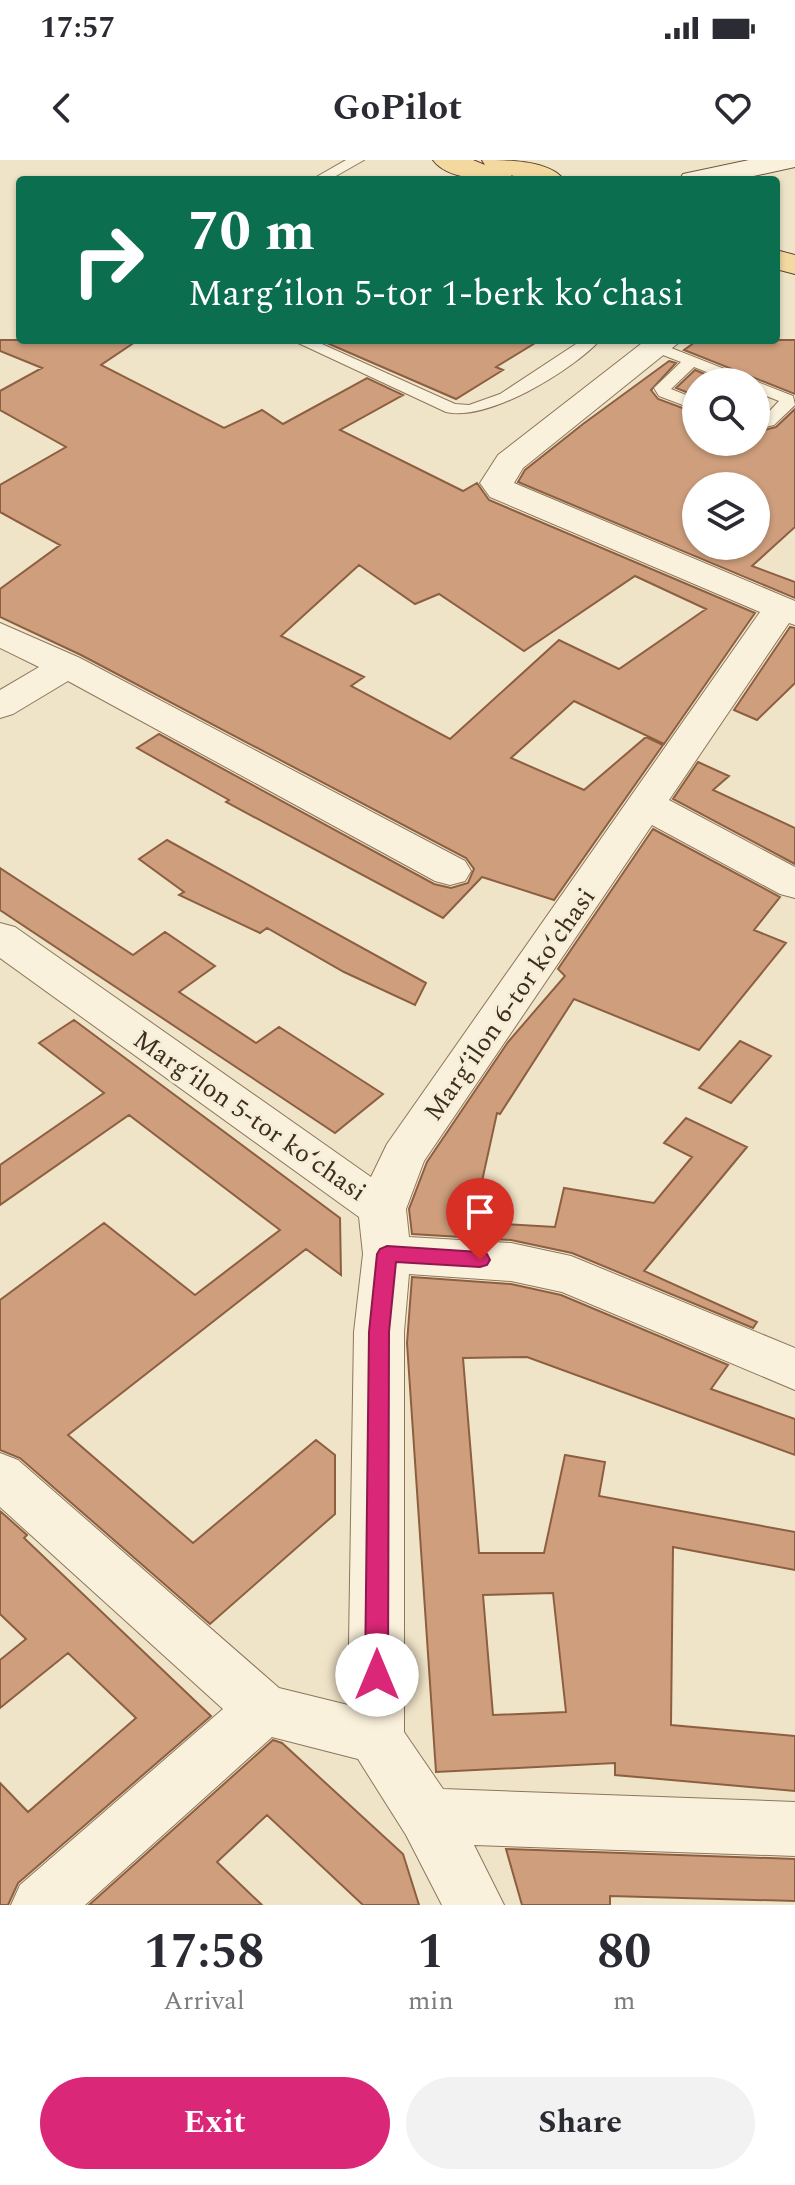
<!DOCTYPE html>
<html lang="en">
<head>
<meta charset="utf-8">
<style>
  body { margin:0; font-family:Spectral,serif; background:#f2f2f3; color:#2b2b33; height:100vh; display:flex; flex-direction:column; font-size:30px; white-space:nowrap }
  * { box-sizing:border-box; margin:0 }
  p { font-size:26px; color:#7c7c81 }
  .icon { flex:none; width:44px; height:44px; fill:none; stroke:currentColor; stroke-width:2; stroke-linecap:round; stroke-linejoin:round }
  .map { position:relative; height:1745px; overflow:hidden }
  .drawer { display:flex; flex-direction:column; background:#fff; flex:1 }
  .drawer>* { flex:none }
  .hud { position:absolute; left:16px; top:16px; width:764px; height:168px; border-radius:8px; box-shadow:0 2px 6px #0004; background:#0b6e4f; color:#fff; overflow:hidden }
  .tools { position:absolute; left:682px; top:208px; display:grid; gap:16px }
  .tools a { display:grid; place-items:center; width:88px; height:88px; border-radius:50%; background:#fff; box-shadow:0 2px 6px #0004; font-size:40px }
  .pin { position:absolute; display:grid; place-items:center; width:68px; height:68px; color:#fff; margin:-82px -34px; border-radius:50% 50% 50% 0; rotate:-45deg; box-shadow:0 0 8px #0007 }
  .pin .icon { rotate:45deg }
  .me { position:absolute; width:88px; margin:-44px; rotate:0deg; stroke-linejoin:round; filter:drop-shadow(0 0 6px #0008) }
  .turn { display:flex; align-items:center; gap:28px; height:168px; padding:0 40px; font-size:36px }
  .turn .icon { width:104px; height:104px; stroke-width:2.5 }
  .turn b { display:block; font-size:56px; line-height:68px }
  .eta { display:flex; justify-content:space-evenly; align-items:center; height:136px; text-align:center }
  .eta b { font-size:48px; font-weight:700; line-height:56px }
  .cta { display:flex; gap:16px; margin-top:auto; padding:16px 40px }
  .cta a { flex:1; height:92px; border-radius:48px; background:#db2777; color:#fff; font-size:32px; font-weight:700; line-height:92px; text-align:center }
  .cta a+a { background:#f2f2f3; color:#2b2b33 }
  .status { display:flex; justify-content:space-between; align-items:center; height:56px; padding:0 40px; background:#fff; direction:ltr }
  .status svg { height:22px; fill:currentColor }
  header { display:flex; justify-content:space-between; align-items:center; height:104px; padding:0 40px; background:#fff; font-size:36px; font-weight:700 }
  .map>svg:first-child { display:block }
</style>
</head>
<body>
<div class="status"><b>17:57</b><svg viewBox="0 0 49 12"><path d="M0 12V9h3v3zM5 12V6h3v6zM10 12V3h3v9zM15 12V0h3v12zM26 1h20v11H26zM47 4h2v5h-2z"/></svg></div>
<header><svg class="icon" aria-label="back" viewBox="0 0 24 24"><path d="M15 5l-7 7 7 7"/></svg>GoPilot<svg class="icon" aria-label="heart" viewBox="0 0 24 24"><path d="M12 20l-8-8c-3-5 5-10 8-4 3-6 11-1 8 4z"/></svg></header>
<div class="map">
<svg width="795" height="1745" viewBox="0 0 795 1745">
  <rect width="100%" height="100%" fill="#f0e4c8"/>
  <path fill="#cf9f7d" stroke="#8d5f41" stroke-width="2" fill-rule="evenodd" d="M0 180H138L101 205 224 268 262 250 283 264 367 218 403 235 340 270 463 331 477 323 489 340 755 453 664 584 574 541 511 598 584 630 646 577 663 585 554 740 482 717 443 758 226 642 229 640 137 588 159 574 434 724 451 728 468 723 474 709 466 698 81 495 0 457V429L60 385 0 352V325L66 287 0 250V231L42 208 0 191ZM359 405 415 444 439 434 524 491 635 416 706 449 619 509 559 480 450 579 351 526 364 517 281 476Z
    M320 180H540L496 207 503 210 456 239Z
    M698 180H795V234L684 190Z
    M669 201 676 203 651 230 658 239 696 253V282H756V272L776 267 795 249V367L752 406 795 422V438L518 322 525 310 583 264ZM696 326H756V386H696Z
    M695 210 724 222H696V236L676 228Z
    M790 467 795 468V523L757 560 734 550Z
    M698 602 729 616 713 630 795 668V704L673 639Z
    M653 669 780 737 754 770 786 783 699 890 574 839 500 954 497 953 473 1062 555 1067 564 1028 654 1043 692 997 664 983 686 958 747 987 644 1111 757 1162 753 1168 572 1093 511 1080 412 1074 409 1049 427 1002 508 882 565 816 558 809Z
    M167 680 426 823 415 845 344 812 267 768 260 773 179 735 184 732 139 699Z
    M0 708 133 795 165 772 215 806 179 832 256 883 279 867 383 934 335 973 0 750Z
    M74 860 340 1058 341 1115 306 1089 68 1275 193 1383 316 1280 335 1295V1354L210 1464 20 1298 0 1290V1140L104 1063 195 1135 280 1070 129 955 0 1045V1005L104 933 39 883Z
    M740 881 771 896 731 943 699 928Z
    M412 1117 511 1124 561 1135 728 1205 711 1229 795 1259V1295L527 1197 463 1198 479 1393H544L565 1295 605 1302 599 1336 795 1372V1410L673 1387 671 1565 795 1576V1631L615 1615V1603L436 1612 407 1183ZM553 1433 566 1552 493 1555 483 1435Z
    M0 1351 27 1375 24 1378 211 1556 18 1723 8 1745H0V1623L28 1652 136 1558 68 1493 0 1548V1500L26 1479 0 1454Z
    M273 1580 282 1583 403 1694 419 1745H363L267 1655 217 1702 262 1745H89Z
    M506 1689 795 1699V1741L610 1736V1745H522Z"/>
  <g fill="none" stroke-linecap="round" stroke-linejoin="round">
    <g stroke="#8d765c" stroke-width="2">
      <path id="service" d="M346 0H364L329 20H311Z
        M313 180 455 244 469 245 500 234 582 180H600C573 210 488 262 446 252L294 181Z
        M656 182 793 236 795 245 774 265 756 269V259L763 258 779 241 756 232V222H732L694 207 671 229 696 239V250L659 236 654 228 681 202 650 190V184Z"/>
    </g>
    <g stroke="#8d765c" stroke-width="2">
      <path id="minor" d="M646 180H682L523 308 514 323 795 441V465L789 463 669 640 795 707V738L780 734 652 665 424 1001 406 1049 409 1077 511 1083 571 1096 795 1188V1230L562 1132 511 1121 409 1114 404 1172V1572L443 1629 795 1642V1696L474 1685 504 1745H442L406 1675 358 1599 272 1577 85 1745H11L20 1725 223 1549 0 1347V1293L18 1300 279 1528 348 1545 354 1172 363 1094 359 1057 0 798V763L15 767 371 1017 387 984 760 452 490 337 480 323 498 295Z
        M0 463 80 498 465 701 471 711 465 721 450 725 435 721 68 521 13 554 0 558V530L39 507 0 488Z"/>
    </g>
    <g stroke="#6f573f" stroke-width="2">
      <path id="secondary" d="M749 0H795V7L735 20H679L683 14Z"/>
    </g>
    <g stroke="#5b4430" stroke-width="2">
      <path id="primary" d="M433 0H473L485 5 482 0C505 0 550 0 564 20H524L511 15 514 20C491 20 448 21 433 0Z
        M776 90 795 95V114L776 109Z"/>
    </g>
    <use href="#service" fill="#faf1dc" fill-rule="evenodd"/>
    <use href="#minor" fill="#faf1dc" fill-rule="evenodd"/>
    <use href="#secondary" fill="#faf1dc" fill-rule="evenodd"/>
    <use href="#primary" fill="#f3d9a0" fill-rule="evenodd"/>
  </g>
  <path fill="#db2777" stroke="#8e194d" stroke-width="2" d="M387 1086 480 1092 487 1094 490 1100 487 1105 480 1107 396 1102 389 1172 388 1515 385 1522 377 1526 369 1522 365 1515 369 1172 377 1094 380 1089Z"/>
  <g text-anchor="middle" stroke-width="6" stroke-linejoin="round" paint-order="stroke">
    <g font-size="26" fill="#3d2e20" stroke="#f7eed8">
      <text transform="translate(509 844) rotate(-55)" y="9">Margʻilon 6-tor koʻchasi</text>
      <text transform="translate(250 955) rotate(35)" y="9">Margʻilon 5-tor koʻchasi</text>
    </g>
  </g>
</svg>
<div class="tools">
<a><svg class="icon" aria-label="search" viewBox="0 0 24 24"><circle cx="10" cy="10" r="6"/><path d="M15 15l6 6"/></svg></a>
<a><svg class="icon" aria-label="layers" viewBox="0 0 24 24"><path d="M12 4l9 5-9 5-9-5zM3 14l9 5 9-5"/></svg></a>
</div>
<div class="pin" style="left:480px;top:1100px;background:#d93025"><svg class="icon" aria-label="arrive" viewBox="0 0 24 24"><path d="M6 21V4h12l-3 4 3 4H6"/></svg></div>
<svg class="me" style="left:377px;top:1515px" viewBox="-20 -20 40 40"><circle r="19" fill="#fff"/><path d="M0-13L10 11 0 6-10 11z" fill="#db2777"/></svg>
<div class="hud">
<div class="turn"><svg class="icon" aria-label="right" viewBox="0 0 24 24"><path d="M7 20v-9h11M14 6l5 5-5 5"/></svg><div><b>70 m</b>Margʻilon 5-tor 1-berk koʻchasi</div></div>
</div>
</div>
<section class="drawer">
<div class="eta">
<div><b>17:58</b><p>Arrival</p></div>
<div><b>1</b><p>min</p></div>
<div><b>80</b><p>m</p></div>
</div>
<div class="cta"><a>Exit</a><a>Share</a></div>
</section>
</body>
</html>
